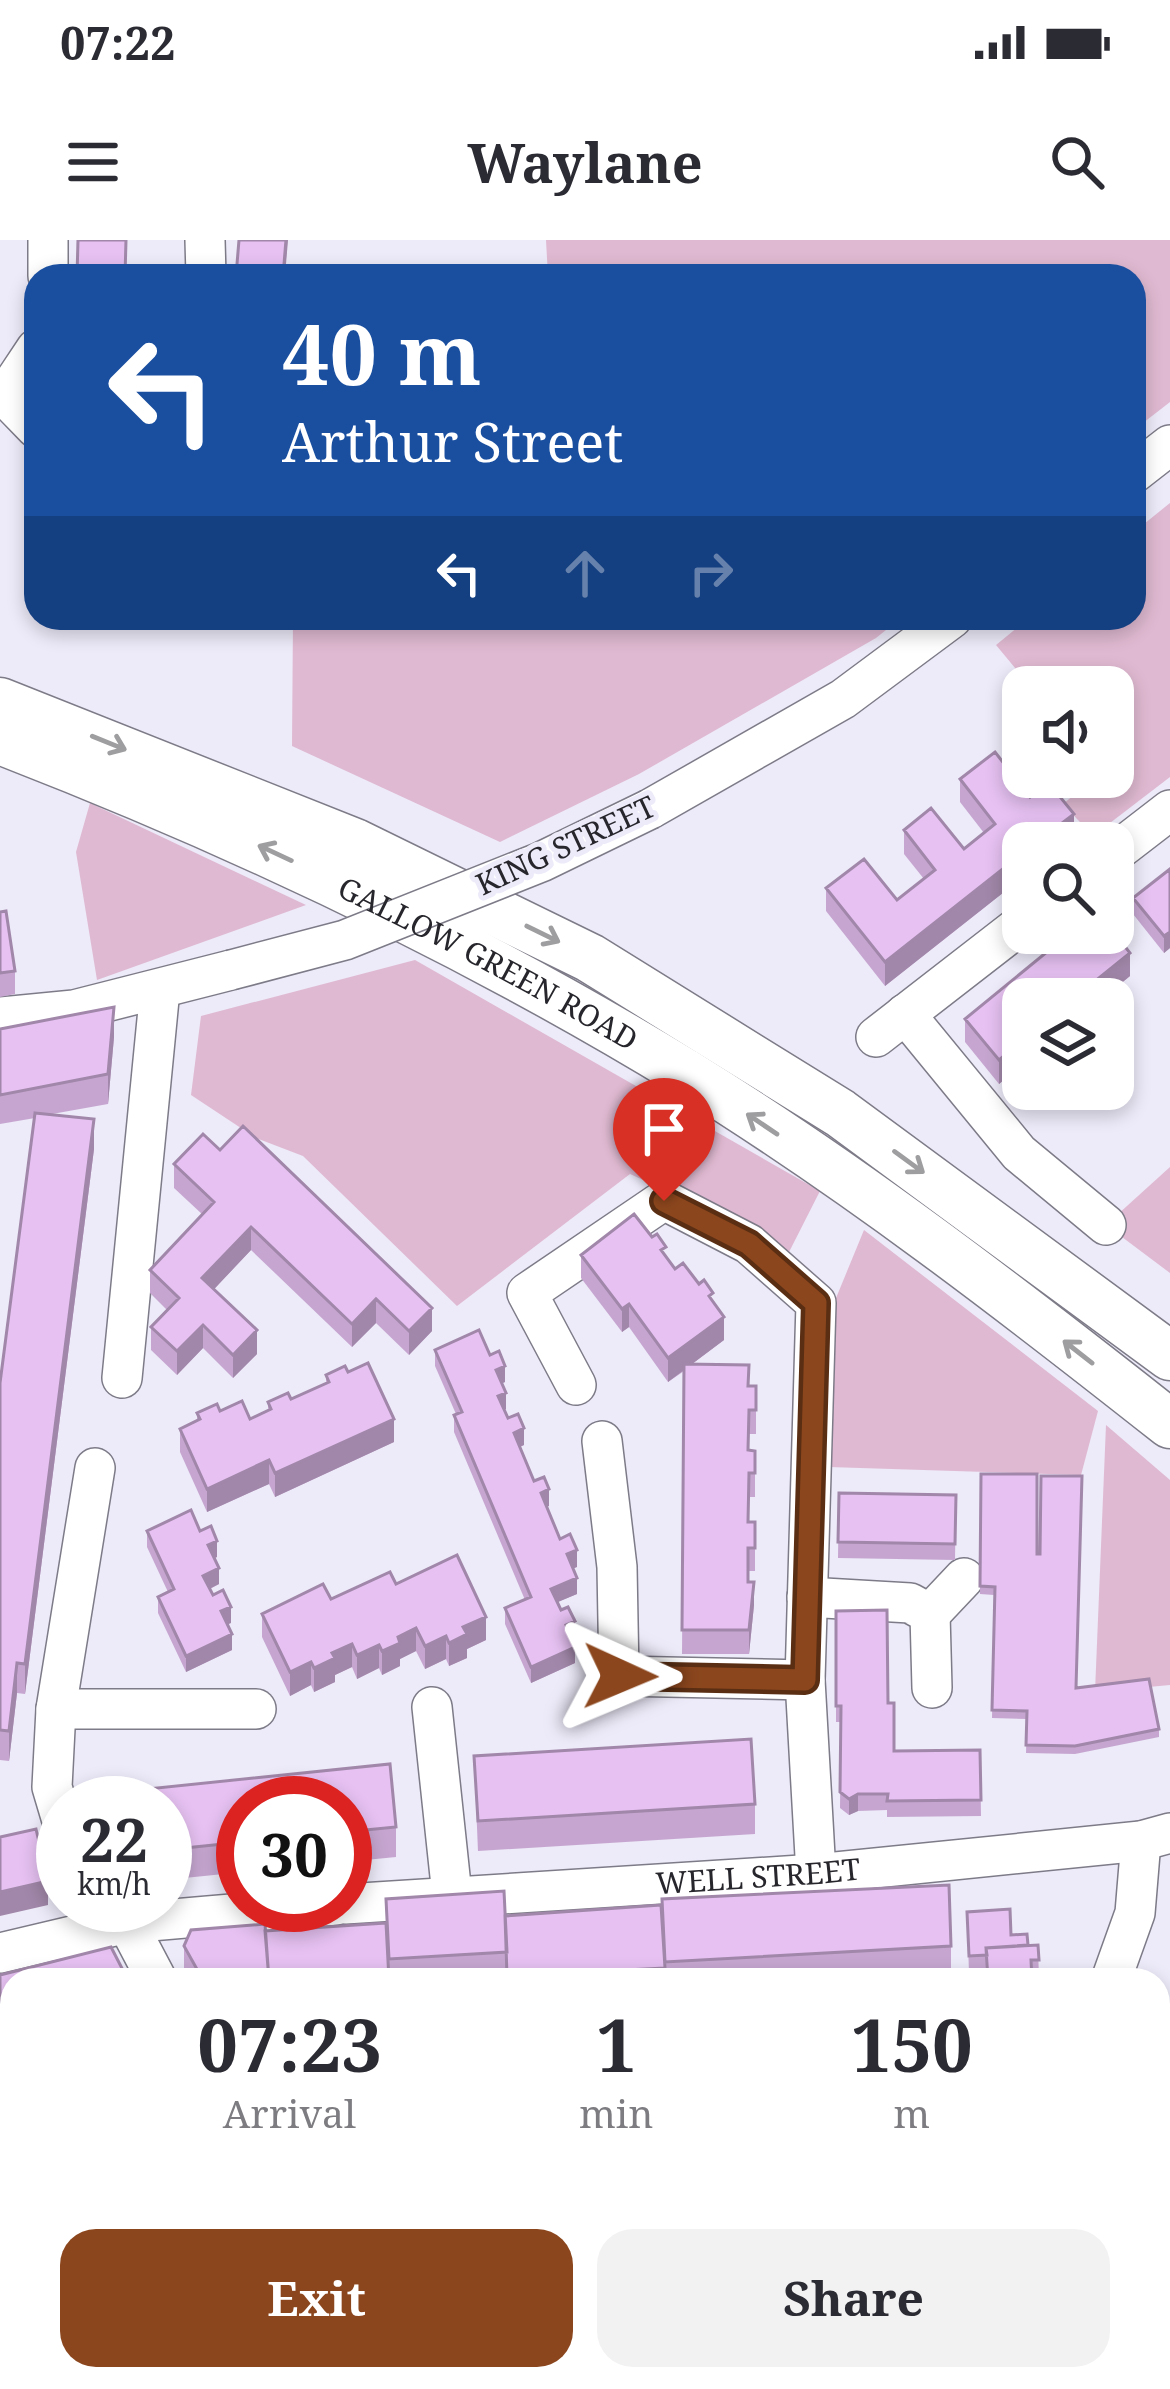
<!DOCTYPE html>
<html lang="en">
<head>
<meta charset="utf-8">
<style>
  body { margin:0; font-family:"Noto Serif",serif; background:#f2f2f3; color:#2b2b33; height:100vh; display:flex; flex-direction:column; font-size:45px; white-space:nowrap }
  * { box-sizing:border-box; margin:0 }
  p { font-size:39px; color:#7c7c81 }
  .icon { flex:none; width:66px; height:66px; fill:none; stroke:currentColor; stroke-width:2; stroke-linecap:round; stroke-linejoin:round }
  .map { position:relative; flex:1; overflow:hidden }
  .details { position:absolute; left:0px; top:1728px; width:1170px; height:423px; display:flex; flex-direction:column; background:#fff; border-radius:36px 36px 0 0; box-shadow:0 6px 18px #0003 }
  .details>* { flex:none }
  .guide { position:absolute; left:24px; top:24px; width:1122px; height:366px; border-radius:36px; box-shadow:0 6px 18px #0003; background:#1a4fa0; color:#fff; overflow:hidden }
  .buttons { position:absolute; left:1002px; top:426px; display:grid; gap:24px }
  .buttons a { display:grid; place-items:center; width:132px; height:132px; border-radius:24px; background:#fff; box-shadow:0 6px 18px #0003; font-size:60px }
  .speed { position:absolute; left:36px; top:1536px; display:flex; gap:24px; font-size:60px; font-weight:700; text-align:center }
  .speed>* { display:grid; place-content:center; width:156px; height:156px; border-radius:50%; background:#fff; box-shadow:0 6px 18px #0003; line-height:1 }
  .speed small { font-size:30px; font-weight:400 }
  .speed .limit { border:18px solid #d22; background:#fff; color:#111 }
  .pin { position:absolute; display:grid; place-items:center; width:102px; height:102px; color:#fff; margin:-123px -51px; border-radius:50% 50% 50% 0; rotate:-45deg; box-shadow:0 0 12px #0007 }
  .pin .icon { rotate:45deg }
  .me { position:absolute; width:132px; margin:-66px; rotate:91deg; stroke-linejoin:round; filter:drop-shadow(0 0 9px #0008) }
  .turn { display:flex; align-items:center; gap:42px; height:252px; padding:0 60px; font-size:54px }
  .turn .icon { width:156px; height:156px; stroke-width:2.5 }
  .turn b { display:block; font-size:84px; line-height:102px }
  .lanes { display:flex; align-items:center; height:114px; padding:0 60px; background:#0003; justify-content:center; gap:60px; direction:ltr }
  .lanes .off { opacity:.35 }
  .eta { display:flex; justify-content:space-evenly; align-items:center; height:204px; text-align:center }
  .eta b { font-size:72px; font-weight:700; line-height:84px }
  .primary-button { display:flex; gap:24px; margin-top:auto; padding:24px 60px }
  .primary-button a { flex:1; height:138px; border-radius:36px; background:#8b461d; color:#fff; font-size:48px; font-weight:700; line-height:138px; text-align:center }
  .primary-button a+a { background:#f2f2f3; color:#2b2b33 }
  .status { display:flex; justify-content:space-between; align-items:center; height:84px; padding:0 60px; background:#fff; direction:ltr }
  .status svg { height:33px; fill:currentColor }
  header { display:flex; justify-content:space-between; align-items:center; height:156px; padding:0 60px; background:#fff; font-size:54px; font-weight:700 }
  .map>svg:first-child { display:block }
</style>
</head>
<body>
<div class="status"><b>07:22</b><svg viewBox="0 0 49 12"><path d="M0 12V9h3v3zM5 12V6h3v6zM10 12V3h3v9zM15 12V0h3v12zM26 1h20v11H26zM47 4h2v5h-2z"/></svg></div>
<header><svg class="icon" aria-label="menu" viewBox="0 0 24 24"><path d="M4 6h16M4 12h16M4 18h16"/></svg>Waylane<svg class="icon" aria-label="search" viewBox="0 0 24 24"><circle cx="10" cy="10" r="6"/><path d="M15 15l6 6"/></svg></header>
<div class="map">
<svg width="1170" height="2149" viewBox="0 0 1170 2149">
  <rect width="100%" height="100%" fill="#edeaf9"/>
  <path fill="#dfb9d1" d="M546 0H1170V162L1134 190V36H548Z
    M1170 263V537L1093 596 1063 564 1096 537H1113V447H1031L996 405 1029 378H1134V292Z
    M293 378H901L876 398 639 534 500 602 292 506Z
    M90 563 306 665 97 740 76 612Z
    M415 720 820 951 787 1016 731 980 630 934 457 1066 303 916 256 898 191 855 201 776Z
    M1170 927V1033L1106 985Z
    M864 990 1098 1171 1081 1235 829 1227 827 1080Z
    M1106 1185 1170 1240V1445L1095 1452Z"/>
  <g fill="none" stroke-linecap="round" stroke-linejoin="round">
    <g stroke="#7e7b88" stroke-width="42">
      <g id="minor">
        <path d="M48 0V36"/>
        <path d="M205 0 206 36"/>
        <path d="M0 151 36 188"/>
        <path d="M6 154 36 109"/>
        <path d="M1134 233 1170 205"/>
        <path d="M650 569 843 459 952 378"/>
        <path d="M1113 614 1170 570"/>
        <path d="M905 774 1019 913 1106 985"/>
        <path d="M0 777 74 770 231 730"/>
        <path d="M876 797 1023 683"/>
        <path d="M122 1138 160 749"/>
        <path d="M576 1145 527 1053 664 960 749 1004 816 1063 805 1440 816 1634"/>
        <path d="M602 1201 617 1327 619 1436 805 1440"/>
        <path d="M807 1357 910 1363 930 1374 932 1448"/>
        <path d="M930 1374 964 1338"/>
        <path d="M432 1467 452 1655"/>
        <path d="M56 1469H256"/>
        <path d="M63 1584 52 1547 56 1469 95 1228"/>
        <path id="s1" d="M345 1664 816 1634 1141 1601 1170 1593"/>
        <path d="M127 1683 157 1740"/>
        <path d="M0 1713 127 1683 336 1665"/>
        <path d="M1111 1740 1135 1673 1141 1601"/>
        <path d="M335 2139 336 2149"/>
        <path d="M958 2149 962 2139"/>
      </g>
    </g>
    <g stroke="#7e7b88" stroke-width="51">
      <g id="major">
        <path d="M0 462 355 603 590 718 840 873 1170 1116"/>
        <path id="s2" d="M0 500C238 592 467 700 685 833 855 938 1013 1060 1170 1184"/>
      </g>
    </g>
    <use href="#minor" stroke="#fff" stroke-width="39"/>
    <use href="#major" stroke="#fff" stroke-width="48"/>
    <g stroke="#4e4d54" stroke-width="14">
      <path id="rail" d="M1158 1884 1170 1851
        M1158 1962 1170 1930
        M1058 2149 1062 2139
        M1088 2149 1091 2139"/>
    </g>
    <use href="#rail" stroke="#edeaf9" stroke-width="9" stroke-dasharray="27" stroke-linecap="butt"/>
    <g stroke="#7e7b88" stroke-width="42" stroke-linecap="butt">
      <path id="minor-bridge" d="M231 730 345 700 541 622 650 569"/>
    </g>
    <use href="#minor-bridge" stroke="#fff" stroke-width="39"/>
  </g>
  <path fill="#c6a6d0" d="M960 539 1030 557 1074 597 1023 603V637L885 746 826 671V648L897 660 924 639 904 614V590L964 609 984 593 960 562Z
    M1170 629V708L1164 713 1133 674V658Z
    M0 672 15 731V754L0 757Z
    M1113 691 1130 713V736L1102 759H1023V824L999 844 965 802V779L1070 693H1113Z
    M0 789 114 797 108 864 52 874 94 909 25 1454 17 1453 9 1521 0 1520V1143L35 878 0 884Z
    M220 910 432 1091 409 1115 376 1083 352 1107 251 1010 214 1049 257 1114 233 1138 203 1108 177 1135 151 1110V1087L167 1070 150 1053V1030L203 975 174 948V924Z
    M581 1015 666 1017 675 1029 713 1062 724 1100 692 1124 749 1146H756V1194H749L748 1210 755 1234V1257H749L748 1282H755V1331H748V1342L754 1365 749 1414H682L684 1131 668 1142 629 1087 622 1092 581 1038Z
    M435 1110 490 1115 505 1142 502 1143 506 1169 504 1170 524 1205 520 1207 534 1241 549 1266H547L560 1299 577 1327 573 1328 577 1354 557 1362 575 1397 571 1398 575 1423 531 1443 505 1384V1368L525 1360 454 1192V1175L456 1174 435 1126Z
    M326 1135 394 1202 275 1257 269 1244 207 1272 180 1212V1189L197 1181V1173L220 1171 250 1179 268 1171V1162L291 1159 326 1143Z
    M981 1234 1037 1314 1077 1448 1159 1489V1497L1075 1514 1026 1513 1027 1479 992 1478 994 1355 980 1354Z
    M839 1253 956 1255 955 1320 838 1318Z
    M147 1291H200L217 1317 214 1318 219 1344 210 1349 231 1383 227 1384 232 1410 186 1432 158 1373V1357L168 1352 147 1307Z
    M396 1344 486 1400 467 1409V1418L449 1426 446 1419 425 1429 416 1411 400 1419V1426L382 1435 379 1428 357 1439 352 1427 335 1435V1442L314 1452 311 1445 290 1456 262 1397V1374Z
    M836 1371 888 1463 894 1511 980 1510 981 1576 887 1577V1570L858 1571 849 1575 840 1568 841 1482H836Z
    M474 1516 755 1564V1594L478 1611Z
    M390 1524 396 1587V1617L345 1622V1563H243V1632L165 1640V1563H118V1552Z
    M386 1659 505 1676 951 1706V1736L879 1740H190L184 1730V1706L265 1691 386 1683Z
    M967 1672 1028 1705H1038L1039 1740H987L986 1731 969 1733Z
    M220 2139H281L282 2149H224Z
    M808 2139 805 2149H708L669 2140Z
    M811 2139H891L888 2149H809Z"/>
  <path fill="#a187a9" d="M286 0H288L285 36H283Z
    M1074 574V597L1066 603H1036Z
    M1023 613V637L885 746V722Z
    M1170 692V708L1164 713V696Z
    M1130 713V736L1102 759H1073Z
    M114 767V797L108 864V834Z
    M1023 800V824L999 844V820Z
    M94 879V909L25 1454V1424Z
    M251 987V1010L202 1062V1038Z
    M376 1059V1083L352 1107V1084Z
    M629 1064V1087L622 1092V1069Z
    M432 1068V1091L409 1115V1091Z
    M724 1077V1100L668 1142V1118Z
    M203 1085V1108L177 1135V1111Z
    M257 1090V1114L233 1138V1115Z
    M505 1126V1142L496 1146V1130Z
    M506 1153V1169L498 1172V1156Z
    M394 1179V1202L275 1257V1233Z
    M524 1188V1205L514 1209V1193Z
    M269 1220V1244L207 1272V1249Z
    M549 1249V1266L541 1269V1253Z
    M217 1301V1317L208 1321V1305Z
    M577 1310V1327L567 1331V1314Z
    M219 1328V1344L203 1352V1336Z
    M577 1338V1354L551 1365V1349Z
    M754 1342V1365L749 1414V1390Z
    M231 1367V1383L221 1387V1371Z
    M486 1377V1400L467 1409V1418L449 1426V1403L463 1387Z
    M575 1381V1397L566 1401V1385Z
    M416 1388V1411L400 1419V1426L382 1435V1411L398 1397Z
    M232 1394V1410L186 1432V1416Z
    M446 1396V1419L425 1429V1406Z
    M352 1404V1427L335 1435V1442L314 1452V1428L332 1413Z
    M379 1405V1428L357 1439V1415Z
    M575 1407V1423L531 1443V1427Z
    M311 1422V1445L290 1456V1432Z
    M17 1423V1453L9 1521V1491Z
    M858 1554V1571L849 1575V1559Z
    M48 1641V1665L0 1676V1652Z
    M12 1796V1812L0 1815V1799Z
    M801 2139H808L805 2149H798Z
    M282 2142V2149H260Z"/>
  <path fill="#e6c1f2" stroke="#a187a9" stroke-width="3" d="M78 0H126L125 36H77Z
    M239 0H286L283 36H236Z
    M995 512 1030 557 1048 542 1074 574 1036 603H1023V613L885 722 826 648 864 619 897 660 935 630 904 590 931 568 964 609 995 584 960 539Z
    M1170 629V692L1164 696 1133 658Z
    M6 671 15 731 0 733V672Z
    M1113 691 1130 713 1073 759H1023V800L999 820 965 779 1070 693H1113Z
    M114 767 108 834 0 855V789Z
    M35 873 94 879 25 1424 17 1423 9 1491 0 1490V1143Z
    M243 886 432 1068 409 1091 376 1059 352 1084 251 987 202 1038 257 1090 233 1115 203 1085 177 1111 151 1087 179 1058 150 1030 214 962 174 924 203 894 220 910Z
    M634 974 652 997 657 994 666 1007 661 1010 675 1029 683 1023 699 1044 704 1040 713 1053 709 1056 724 1077 668 1118 629 1064 622 1069 581 1015Z
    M479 1090 490 1115 499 1111 505 1126 496 1130 506 1153 498 1156 508 1178 518 1174 524 1188 514 1193 534 1241 544 1237 549 1249 541 1253 560 1299 570 1294 577 1310 567 1314 577 1338 551 1349 561 1370 568 1367 575 1381 566 1385 575 1407 531 1427 505 1368 531 1357 454 1175 462 1172 435 1110Z
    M368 1123 394 1179 275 1233 269 1220 207 1249 180 1189 200 1179 197 1173 217 1164 220 1171 242 1161 250 1179 271 1169 268 1162 288 1153 291 1159 329 1142 326 1135 345 1126 348 1132Z
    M684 1124 749 1125 748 1146H756V1170H749L748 1210 755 1211V1233H749L748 1282H755V1308H748V1342H754L749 1390H682Z
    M981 1234H1037V1314H1040L1041 1236H1082L1076 1448 1149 1439 1159 1489 1075 1506 1026 1505 1027 1471 992 1470 995 1347 980 1346Z
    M839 1253 956 1255 955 1304 838 1302Z
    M191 1270 200 1291 211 1286 217 1301 208 1305 219 1328 203 1336 213 1355 223 1350 231 1367 221 1371 232 1394 186 1416 158 1357 174 1349 147 1291Z
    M457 1315 486 1377 463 1387 467 1394 449 1403 446 1396 425 1406 416 1388 398 1397 400 1403 382 1411 379 1405 357 1415 352 1404 332 1413 335 1418 314 1428 311 1422 290 1432 262 1374 323 1344 331 1359 390 1332 396 1344Z
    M887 1370 888 1463H894V1511L980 1510 981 1560 887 1561 888 1554H858L849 1559 840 1552 841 1466H836V1371Z
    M751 1499 755 1564 478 1581 474 1516Z
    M390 1524 396 1587 345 1592V1563H243V1602L165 1610V1563H119L118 1552Z
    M36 1589 48 1641 0 1652V1597Z
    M949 1645 951 1706 665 1722 662 1659Z
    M504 1651 507 1712 389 1719 386 1659Z
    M661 1665 665 1728 507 1736 505 1676Z
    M1010 1669 1011 1695 1027 1694 1028 1705 986 1708 987 1715 969 1716 967 1672Z
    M386 1683 389 1740H269L265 1691Z
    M265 1684 269 1740H203L184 1706 191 1690Z
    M1038 1705 1039 1720H1031L1032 1740H988L986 1708Z
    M111 1707 128 1740H12V1796L0 1799V1735Z
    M228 2139H281L282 2142 260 2149H231Z
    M748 2139H801L798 2149Z
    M811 2139H876L873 2149H809Z"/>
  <defs><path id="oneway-shaft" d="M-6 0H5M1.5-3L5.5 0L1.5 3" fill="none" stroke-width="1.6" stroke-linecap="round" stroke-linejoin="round" transform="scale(3)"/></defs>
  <g stroke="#9e9da0">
    <use href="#oneway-shaft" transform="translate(109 503) rotate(22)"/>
    <use href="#oneway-shaft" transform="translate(275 613) rotate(-155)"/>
    <use href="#oneway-shaft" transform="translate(543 694) rotate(26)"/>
    <use href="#oneway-shaft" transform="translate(762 884) rotate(-146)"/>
    <use href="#oneway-shaft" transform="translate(909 922) rotate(36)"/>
    <use href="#oneway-shaft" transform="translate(1078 1112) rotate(-142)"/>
  </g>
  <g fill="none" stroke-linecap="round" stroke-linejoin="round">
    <g stroke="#5a2e13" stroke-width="30">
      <path id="route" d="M620 1436 805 1440 816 1063 749 1004 664 961"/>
    </g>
    <use href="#route" stroke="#8b461d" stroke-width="21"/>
  </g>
  <g text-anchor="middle" stroke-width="10" stroke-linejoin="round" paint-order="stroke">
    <g font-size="30" fill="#27262c" stroke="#edeaf9">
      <text transform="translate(566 606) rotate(-25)" y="10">KING STREET</text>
      <text dy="10" stroke="none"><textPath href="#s2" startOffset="537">GALLOW GREEN ROAD</textPath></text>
      <text dy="10" stroke="none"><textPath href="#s1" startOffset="414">WELL STREET</textPath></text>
    </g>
  </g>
</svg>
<div class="buttons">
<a><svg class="icon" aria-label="sound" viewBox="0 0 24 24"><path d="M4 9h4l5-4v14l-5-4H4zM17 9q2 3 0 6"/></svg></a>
<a><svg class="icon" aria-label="search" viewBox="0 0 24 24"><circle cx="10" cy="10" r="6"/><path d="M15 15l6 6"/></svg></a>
<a><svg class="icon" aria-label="layers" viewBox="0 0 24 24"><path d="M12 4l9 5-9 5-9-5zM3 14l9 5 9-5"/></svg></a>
</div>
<div class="speed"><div>22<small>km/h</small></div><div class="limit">30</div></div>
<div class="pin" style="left:664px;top:961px;background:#d93025"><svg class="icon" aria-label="arrive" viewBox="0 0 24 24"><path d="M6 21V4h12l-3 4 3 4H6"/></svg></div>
<svg class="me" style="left:620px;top:1436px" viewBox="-20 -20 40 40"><path d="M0-17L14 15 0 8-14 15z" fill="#8b461d" stroke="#fff" stroke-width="4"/></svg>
<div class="guide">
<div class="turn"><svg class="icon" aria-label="left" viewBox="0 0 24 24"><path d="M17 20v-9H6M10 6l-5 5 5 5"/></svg><div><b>40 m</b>Arthur Street</div></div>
<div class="lanes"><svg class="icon" aria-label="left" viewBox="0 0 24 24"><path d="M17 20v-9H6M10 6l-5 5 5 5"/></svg><svg class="icon off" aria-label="ahead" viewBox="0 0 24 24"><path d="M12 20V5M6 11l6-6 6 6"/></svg><svg class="icon off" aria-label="right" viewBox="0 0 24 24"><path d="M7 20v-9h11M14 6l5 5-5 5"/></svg></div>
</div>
<section class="details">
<div class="eta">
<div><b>07:23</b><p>Arrival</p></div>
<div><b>1</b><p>min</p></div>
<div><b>150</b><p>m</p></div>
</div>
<div class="primary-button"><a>Exit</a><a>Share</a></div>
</section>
</div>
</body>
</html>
